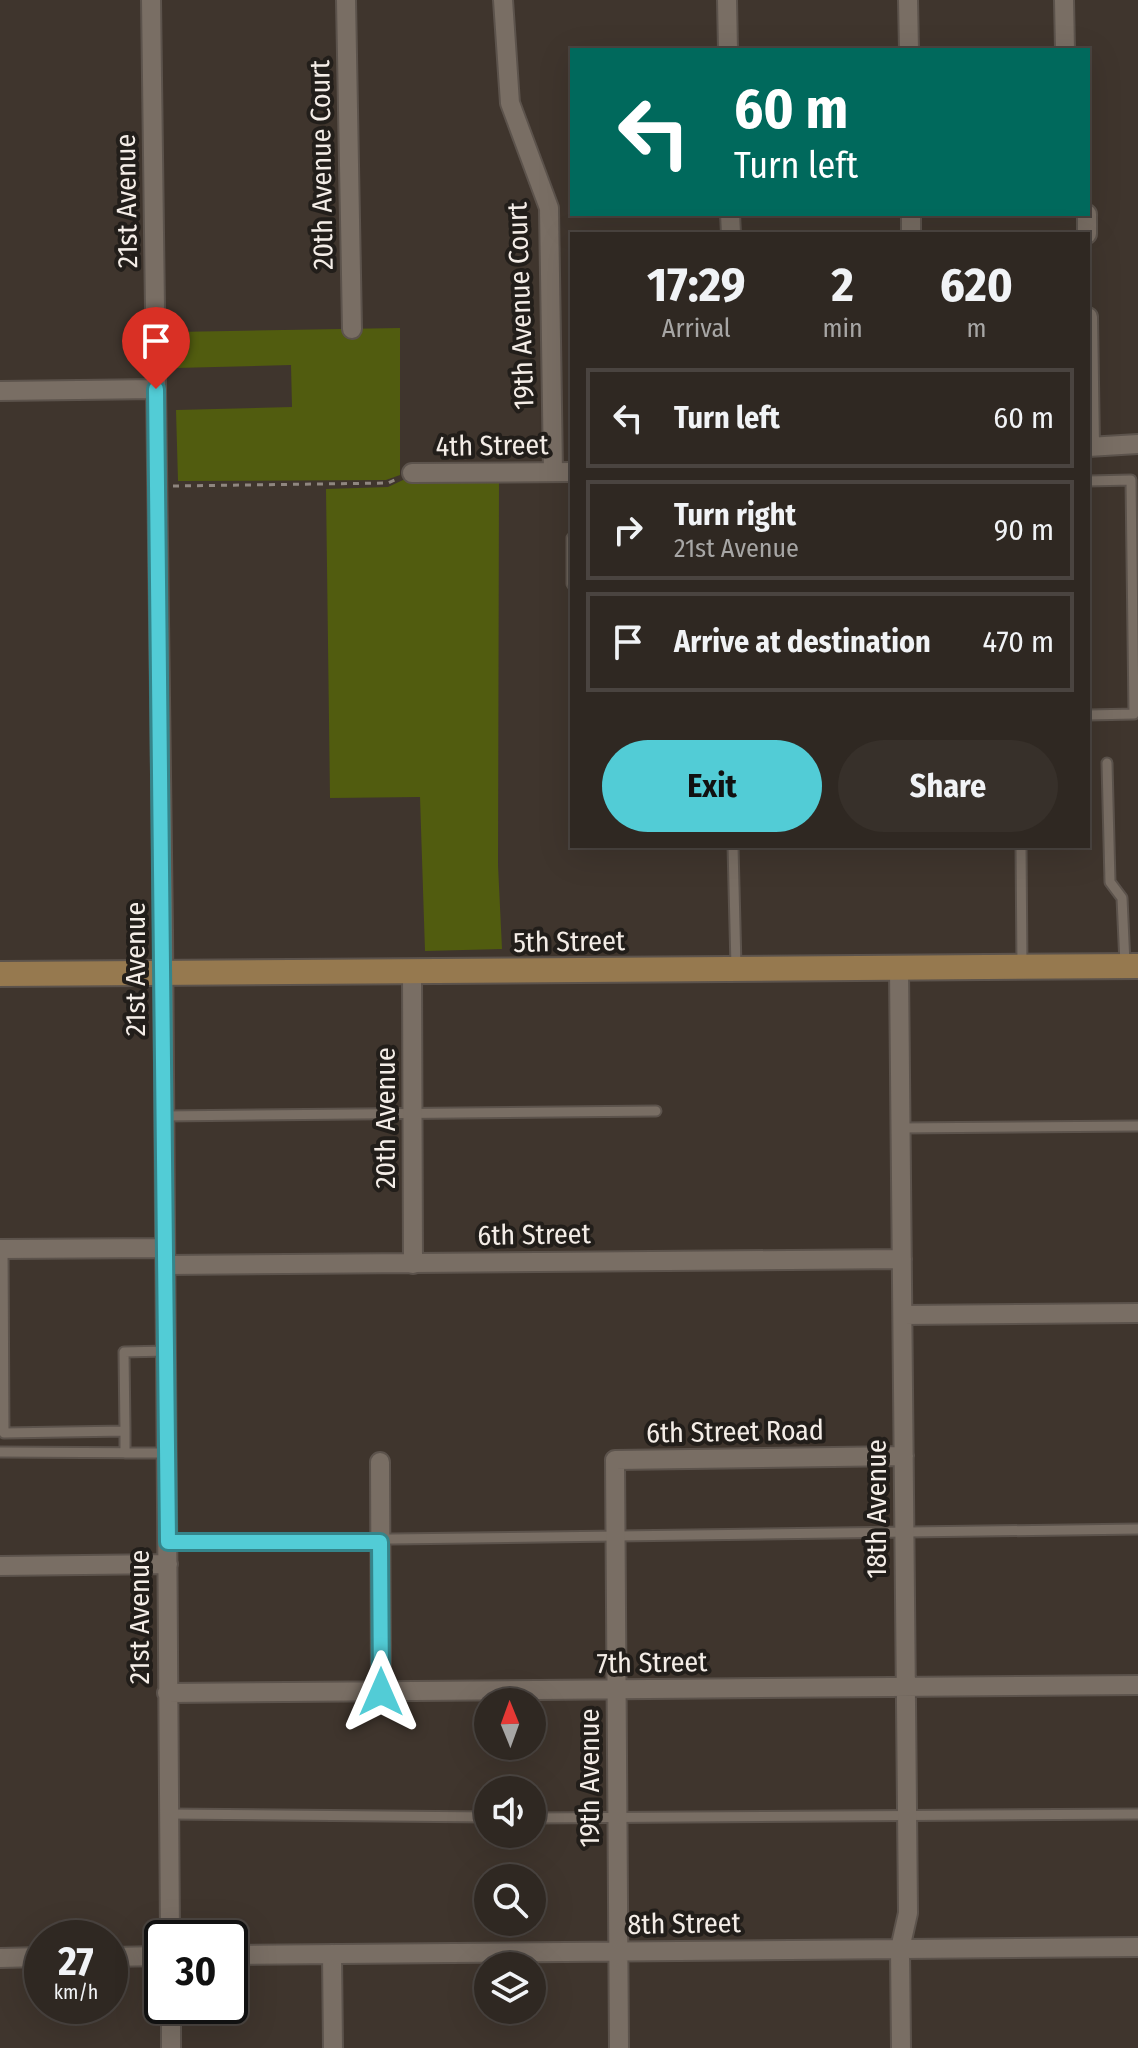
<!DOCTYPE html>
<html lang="en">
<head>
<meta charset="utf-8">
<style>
  body { margin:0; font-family:"Fira Sans Condensed",sans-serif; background:#37302a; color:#f1f3f6; height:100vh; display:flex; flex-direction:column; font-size:30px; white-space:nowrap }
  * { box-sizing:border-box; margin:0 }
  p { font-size:26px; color:#a7a6a5 }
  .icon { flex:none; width:44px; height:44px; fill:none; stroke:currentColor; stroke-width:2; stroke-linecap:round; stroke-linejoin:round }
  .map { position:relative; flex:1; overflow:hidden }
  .panel { position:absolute; left:570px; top:232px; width:520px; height:616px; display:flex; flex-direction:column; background:#2f2822; border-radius:0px; box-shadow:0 8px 32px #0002,0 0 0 2px #4a4440 }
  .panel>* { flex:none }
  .top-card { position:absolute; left:570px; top:48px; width:520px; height:168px; border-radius:0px; box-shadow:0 8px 32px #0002,0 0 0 2px #4a4440; background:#00695c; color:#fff; overflow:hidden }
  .needle { width:52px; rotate:359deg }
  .tools { position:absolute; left:474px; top:1688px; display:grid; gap:16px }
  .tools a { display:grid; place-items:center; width:72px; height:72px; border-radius:50%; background:#2f2822; box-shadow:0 8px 32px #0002,0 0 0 2px #4a4440; font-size:40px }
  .speed { position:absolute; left:24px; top:1920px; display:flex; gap:16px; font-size:40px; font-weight:700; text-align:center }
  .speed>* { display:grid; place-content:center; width:104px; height:104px; border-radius:50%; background:#2f2822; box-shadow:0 8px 32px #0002,0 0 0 2px #4a4440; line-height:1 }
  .speed small { font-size:20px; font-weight:400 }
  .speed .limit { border:4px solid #111; border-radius:12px; background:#fff; color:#111 }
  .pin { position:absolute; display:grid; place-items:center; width:68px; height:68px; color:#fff; margin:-82px -34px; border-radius:50% 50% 50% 0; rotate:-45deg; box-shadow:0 0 8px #0007 }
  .pin .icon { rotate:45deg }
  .me { position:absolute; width:88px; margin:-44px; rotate:0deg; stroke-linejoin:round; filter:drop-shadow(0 0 6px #0008) }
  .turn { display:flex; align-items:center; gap:28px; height:168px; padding:0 32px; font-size:36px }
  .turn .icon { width:104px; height:104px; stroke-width:2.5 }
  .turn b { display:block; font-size:56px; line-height:68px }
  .eta { display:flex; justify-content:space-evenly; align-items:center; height:136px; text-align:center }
  .eta b { font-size:48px; font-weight:700; line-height:56px }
  .primary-button { display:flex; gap:16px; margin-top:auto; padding:16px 32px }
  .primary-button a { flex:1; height:92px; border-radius:48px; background:#52ccd6; color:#111; font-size:32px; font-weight:700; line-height:92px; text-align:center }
  .primary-button a+a { background:#37302a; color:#f1f3f6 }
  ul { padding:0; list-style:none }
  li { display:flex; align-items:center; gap:24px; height:100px; margin:0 16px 12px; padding:0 16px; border:4px solid #4a4440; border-radius:0px }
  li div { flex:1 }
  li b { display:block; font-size:30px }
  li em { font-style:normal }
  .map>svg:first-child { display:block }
</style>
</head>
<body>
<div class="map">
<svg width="1138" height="2048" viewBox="0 0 1138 2048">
  <rect width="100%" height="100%" fill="#3f352d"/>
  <path fill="#515c0f" d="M400 328V475L386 480 178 481 176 410 292 407 291 365 175 368V332Z
    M403 480 499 481 498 865 502 949 425 951 420 797 330 798 326 489 388 487Z"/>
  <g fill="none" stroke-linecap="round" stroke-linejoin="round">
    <g stroke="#5c534c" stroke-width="13">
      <path id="lane" d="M1088 481 1131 480 1134 714 1088 715
        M572 538V584
        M1107 763 1110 882 1122 898 1125 964
        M733 846 736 967
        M1021 846 1022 966
        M164 1116 656 1111
        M901 1128 1138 1126
        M3 1249 4 1433 125 1431V1453
        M125 1431 124 1352 166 1351
        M0 1452 167 1453
        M168 1542 1138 1529
        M170 1814 488 1817
        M532 1818 1138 1814"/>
    </g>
    <g stroke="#5c534c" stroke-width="22">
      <path id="street" d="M151 0 163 930 170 1938
        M346 0 352 329
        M503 0 510 103 549 208 553 472
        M727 0 728 50
        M908 0 909 50
        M1064 0 1065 50
        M730 214 731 234
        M911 214V234
        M1087 214V234
        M1088 317 1090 446
        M0 391 156 389
        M1088 447 1138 444
        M412 473 572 472
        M899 969 908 1913 900 1949 901 2048
        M412 972 413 1264
        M0 1249 165 1248
        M166 1265 902 1259
        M903 1315 1138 1313
        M380 1462 381 1692
        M0 1566 168 1564
        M167 1693 1138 1685
        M332 1954 333 2048
        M230 1955 1138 1947
        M110 1957 162 1956
        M0 1958 42 1957
        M171 2006V2048
        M619 2048 615 1460 904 1456"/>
    </g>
    <g stroke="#5c534c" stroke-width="28">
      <path id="secondary" d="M0 974 1138 966"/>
    </g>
    <path stroke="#8f867f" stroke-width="3" stroke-dasharray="6 6" stroke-linecap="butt" d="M173 486 388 483 397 479"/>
    <use href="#lane" stroke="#796e64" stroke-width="9"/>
    <use href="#street" stroke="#796e64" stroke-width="18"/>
    <use href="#secondary" stroke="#96794f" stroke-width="24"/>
  </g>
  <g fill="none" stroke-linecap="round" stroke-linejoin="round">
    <g stroke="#35858b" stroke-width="20">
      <path id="route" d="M156 389 168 1542H380L381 1692"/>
    </g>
    <use href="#route" stroke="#52ccd6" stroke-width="14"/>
  </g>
  <g text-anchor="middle" stroke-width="8" stroke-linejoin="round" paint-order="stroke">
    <g font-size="28" fill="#f4ede7" stroke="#221e1a">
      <text transform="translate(321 165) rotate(-91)" y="10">20th Avenue Court</text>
      <text transform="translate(126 201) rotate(-91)" y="10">21st Avenue</text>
      <text transform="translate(520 306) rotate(-92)" y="10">19th Avenue Court</text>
      <text transform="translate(492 445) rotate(-1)" y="10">4th Street</text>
      <text transform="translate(569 941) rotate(-1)" y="10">5th Street</text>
      <text transform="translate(135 969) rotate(-90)" y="10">21st Avenue</text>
      <text transform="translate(385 1118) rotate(-90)" y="10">20th Avenue</text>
      <text transform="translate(534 1234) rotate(-1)" y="10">6th Street</text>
      <text transform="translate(735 1431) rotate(-1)" y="10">6th Street Road</text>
      <text transform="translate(876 1509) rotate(-90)" y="10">18th Avenue</text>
      <text transform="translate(139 1617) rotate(-90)" y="10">21st Avenue</text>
      <text transform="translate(652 1662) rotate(-1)" y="10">7th Street</text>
      <text transform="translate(589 1778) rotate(-90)" y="10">19th Avenue</text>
      <text transform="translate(684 1923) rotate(-1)" y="10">8th Street</text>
    </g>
  </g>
</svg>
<div class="tools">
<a><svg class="needle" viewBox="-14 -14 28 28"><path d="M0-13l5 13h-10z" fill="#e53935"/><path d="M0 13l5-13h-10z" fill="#a7a6a5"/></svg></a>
<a><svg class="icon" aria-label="sound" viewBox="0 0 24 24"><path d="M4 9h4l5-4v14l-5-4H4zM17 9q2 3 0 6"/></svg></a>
<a><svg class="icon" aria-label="search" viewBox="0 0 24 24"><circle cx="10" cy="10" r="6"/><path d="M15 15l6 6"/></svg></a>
<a><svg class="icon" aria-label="layers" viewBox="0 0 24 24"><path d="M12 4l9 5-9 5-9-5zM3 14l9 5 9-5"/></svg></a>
</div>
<div class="speed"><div>27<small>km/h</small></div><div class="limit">30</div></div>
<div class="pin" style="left:156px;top:389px;background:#d93025"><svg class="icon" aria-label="arrive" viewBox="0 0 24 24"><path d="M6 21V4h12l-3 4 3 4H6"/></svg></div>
<svg class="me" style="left:381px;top:1692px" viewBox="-20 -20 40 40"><path d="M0-17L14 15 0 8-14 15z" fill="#52ccd6" stroke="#fff" stroke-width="4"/></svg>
<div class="top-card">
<div class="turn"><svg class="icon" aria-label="left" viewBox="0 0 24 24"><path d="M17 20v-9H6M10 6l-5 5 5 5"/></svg><div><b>60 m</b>Turn left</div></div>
</div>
<section class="panel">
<div class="eta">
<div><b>17:29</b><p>Arrival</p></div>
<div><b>2</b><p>min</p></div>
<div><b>620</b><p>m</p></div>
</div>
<ul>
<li><svg class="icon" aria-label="left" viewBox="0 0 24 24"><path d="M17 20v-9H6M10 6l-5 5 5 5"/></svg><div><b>Turn left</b></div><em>60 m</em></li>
<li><svg class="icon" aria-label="right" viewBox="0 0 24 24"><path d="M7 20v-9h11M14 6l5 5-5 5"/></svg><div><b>Turn right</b><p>21st Avenue</p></div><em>90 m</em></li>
<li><svg class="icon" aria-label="arrive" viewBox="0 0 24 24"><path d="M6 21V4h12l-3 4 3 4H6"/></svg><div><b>Arrive at destination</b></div><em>470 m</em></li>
</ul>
<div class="primary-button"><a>Exit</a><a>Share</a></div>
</section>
</div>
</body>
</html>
